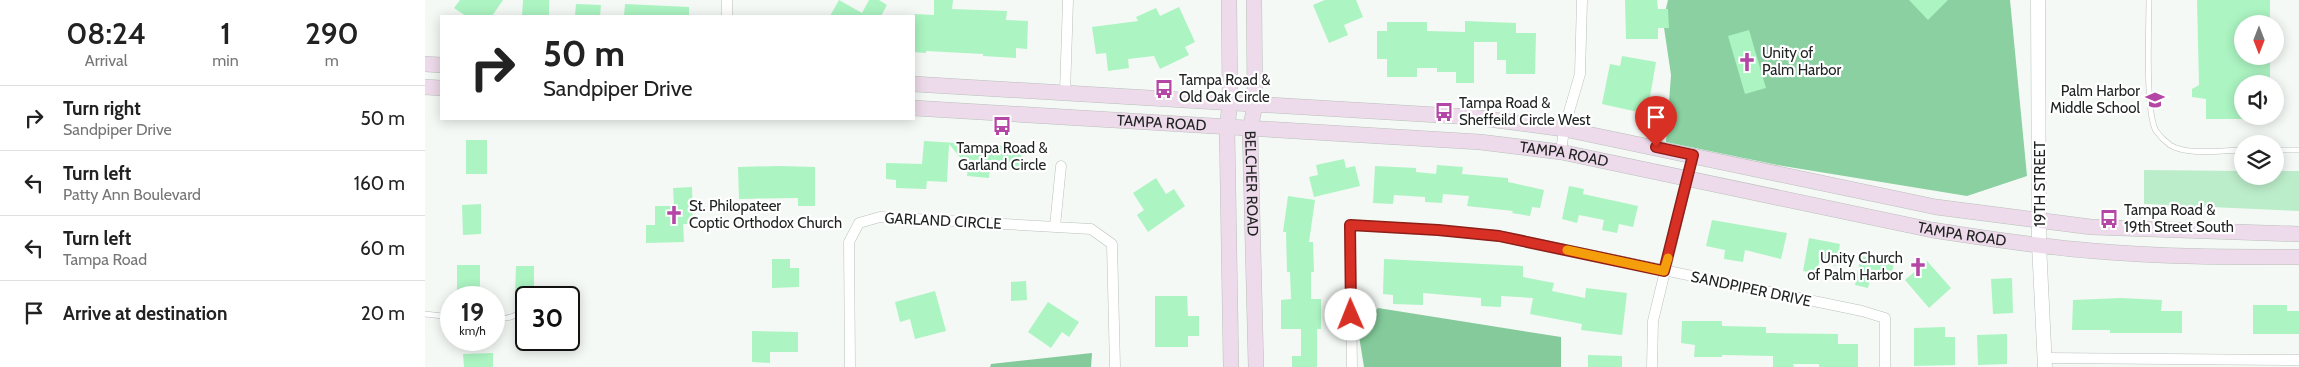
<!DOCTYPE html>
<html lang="en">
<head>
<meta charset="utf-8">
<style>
  body { margin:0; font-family:Cabin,sans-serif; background:#f6f6f6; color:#222; height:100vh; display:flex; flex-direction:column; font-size:19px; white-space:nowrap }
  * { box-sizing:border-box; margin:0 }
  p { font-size:16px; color:#767676 }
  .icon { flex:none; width:28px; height:28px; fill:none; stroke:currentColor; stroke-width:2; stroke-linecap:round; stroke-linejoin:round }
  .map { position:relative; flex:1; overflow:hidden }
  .details { display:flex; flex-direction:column; background:#fff; width:425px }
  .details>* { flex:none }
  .top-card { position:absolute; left:15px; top:15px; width:475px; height:105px; border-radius:0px; box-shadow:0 2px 12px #0003; background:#fff; color:#222; overflow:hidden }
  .needle { width:32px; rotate:180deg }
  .buttons { position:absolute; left:1809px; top:15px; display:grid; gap:10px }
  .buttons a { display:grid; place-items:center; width:50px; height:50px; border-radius:50%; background:#fff; box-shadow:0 2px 12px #0003; font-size:25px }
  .speed { position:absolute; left:15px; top:286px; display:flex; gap:10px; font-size:25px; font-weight:700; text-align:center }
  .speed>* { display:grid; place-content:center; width:65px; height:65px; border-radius:50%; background:#fff; box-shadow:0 2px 12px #0003; line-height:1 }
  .speed small { font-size:12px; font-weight:400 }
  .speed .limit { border:2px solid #111; border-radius:8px; background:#fff; color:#111 }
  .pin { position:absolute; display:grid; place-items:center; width:42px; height:42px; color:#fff; margin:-51px -21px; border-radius:50% 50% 50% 0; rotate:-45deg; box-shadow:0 0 5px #0007 }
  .pin .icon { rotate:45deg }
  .me { position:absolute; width:55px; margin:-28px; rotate:359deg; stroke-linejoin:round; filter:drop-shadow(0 0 4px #0008) }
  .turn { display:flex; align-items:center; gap:18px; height:105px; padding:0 20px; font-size:22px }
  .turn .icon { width:65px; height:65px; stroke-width:2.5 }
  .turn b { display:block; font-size:35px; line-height:42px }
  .eta { display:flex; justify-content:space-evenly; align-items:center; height:85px; text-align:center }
  .eta b { font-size:30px; font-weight:600; line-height:35px }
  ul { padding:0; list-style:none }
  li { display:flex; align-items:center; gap:15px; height:65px; padding:0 20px; border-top:1px solid #e0e0e0 }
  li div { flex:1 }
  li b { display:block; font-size:19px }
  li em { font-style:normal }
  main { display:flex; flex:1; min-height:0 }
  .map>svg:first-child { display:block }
</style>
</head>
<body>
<main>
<section class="details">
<div class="eta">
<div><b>08:24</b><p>Arrival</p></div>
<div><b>1</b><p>min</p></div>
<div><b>290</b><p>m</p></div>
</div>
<ul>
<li><svg class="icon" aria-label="right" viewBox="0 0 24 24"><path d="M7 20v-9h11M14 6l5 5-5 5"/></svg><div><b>Turn right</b><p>Sandpiper Drive</p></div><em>50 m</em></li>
<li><svg class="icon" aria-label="left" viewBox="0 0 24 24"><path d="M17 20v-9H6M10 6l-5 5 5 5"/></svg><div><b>Turn left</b><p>Patty Ann Boulevard</p></div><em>160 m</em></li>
<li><svg class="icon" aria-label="left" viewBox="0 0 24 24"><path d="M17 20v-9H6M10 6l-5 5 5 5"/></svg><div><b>Turn left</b><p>Tampa Road</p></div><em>60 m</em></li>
<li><svg class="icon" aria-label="arrive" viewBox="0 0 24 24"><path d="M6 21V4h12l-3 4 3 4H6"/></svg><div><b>Arrive at destination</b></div><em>20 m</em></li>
</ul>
</section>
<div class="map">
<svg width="1874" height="367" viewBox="0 0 1874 367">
  <rect width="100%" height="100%" fill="#f4f9f5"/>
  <path fill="#bcedca" d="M1719 170 1817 171 1818 176H1850V171H1874V211L1719 204Z"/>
  <path fill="#8ad0a0" d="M1243 0H1585L1602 176 1542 196 1358 166 1241 142 1246 75 1238 21Z"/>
  <path fill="#84ca9a" d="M953 308 1136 337V367H939L933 330Z
    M667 353 666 367H565L566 364Z"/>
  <path fill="#acf4c2" d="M35 0H78L67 16H41L29 8Z
    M98 0H124V16H97Z
    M414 0 437 13 444 0H454L462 5 456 16H405Z
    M509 0H528L527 9 582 11 581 20 603 21 602 49 591 48V58L558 56V54L501 51V53L489 52V14L509 15Z
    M900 0H931L938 17 919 25 923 35 904 43 888 5Z
    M1200 0H1232L1233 9H1243L1244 28H1233V39H1201Z
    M1484 0H1523L1503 20Z
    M1772 0H1845V24H1818V56H1845V84H1818V119H1781V99L1767 97V89L1774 85Z
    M151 4 176 5 175 16H150Z
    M200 4 264 7V16H199Z
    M754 7 770 42 760 47 764 55 735 69 729 56 703 59 704 68 683 71 681 53 671 54 667 27 713 21 711 17 731 8 735 16Z
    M1040 21 1091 23V33H1111L1110 74H1081V60H1072V42H1049V83H1031V72H1012V68H992V77H962V59H952V31H962V22H1002V31L1040 32Z
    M1324 30 1341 88 1320 94 1303 36Z
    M1197 56 1231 62 1222 114 1177 104 1185 64 1195 66Z
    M41 140H62V174H41Z
    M499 141 597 147 596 168 565 167 564 178 542 176 543 167 524 144 522 182 502 181 501 189 471 188V180L461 179V163L497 164Z
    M919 159 921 168 930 166 935 186 889 197 884 177 893 175 891 165Z
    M1012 165 1038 167 1037 174 1083 178V182L1119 190 1115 208 1107 207 1105 216 1087 213 1088 211 1042 206 1044 196 1018 194 1017 203 1000 202V197L969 195 968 204 948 203 950 166 991 168V172L1011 174Z
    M354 166 390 167V206H373V198L314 199 313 167Z
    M731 178 741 194 749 189 760 206 723 232 712 215 719 210 708 193Z
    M1144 186 1159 189 1158 194 1213 206 1208 227 1194 224 1192 233 1177 230 1179 220 1154 215 1152 223 1137 219Z
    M267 187 268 224H258L259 242 221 243V225H230V206H249L248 188Z
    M863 196 890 200 884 242H888L889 272H886V299H896V329H892V367H867V356H876V329H856V300L866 299 865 272H862L861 232H858Z
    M56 204V234L38 235 37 205Z
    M1287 220 1362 233 1356 259 1320 250 1318 262 1299 259 1300 250 1281 246Z
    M1384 238 1415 244 1411 266 1394 262 1392 273 1378 271Z
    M1436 256 1469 263 1466 279 1446 275 1443 288 1430 285Z
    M347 259H365V268H374V287L347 288Z
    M959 259 1098 266V277L1129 283 1127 291 1160 298 1161 288 1202 293 1197 335 1156 330 1157 324 1105 314 1108 298 1076 296V307L1056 306V298L998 293V305L968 304V295L958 294Z
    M1502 261 1526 288 1504 308 1480 280Z
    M32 265H55V297H32Z
    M91 266H109V293H90Z
    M1587 278 1588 313 1568 314 1566 279Z
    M601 281 602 300 586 301V282Z
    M510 291 521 331 490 339 485 319 475 322 470 302Z
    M730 296H762L763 316H774V336H763V347H730Z
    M1696 298 1737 300 1736 311H1757V333H1685V330H1647L1648 300Z
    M623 302 654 322 644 337 637 332 626 348 603 332Z
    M1828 305H1862V311H1874V334H1828Z
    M1257 321H1297V326L1341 327V333L1413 334V344H1433V367H1394V364H1368L1369 367H1348V356L1297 355V357H1269L1270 345 1256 343Z
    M1520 327V337H1530V365L1489 366V328Z
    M327 331 373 332V352H345V363L327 362Z
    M1582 334V364L1553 365 1552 335Z
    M68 353V367H39L38 354Z
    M1163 355 1197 356V367H1163Z"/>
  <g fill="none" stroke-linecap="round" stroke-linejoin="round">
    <g stroke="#bac0bb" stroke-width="6">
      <path id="service" d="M1724 0C1724 27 1720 111 1731 131 1734 135 1741 142 1745 145 1762 156 1798 150 1818 150
        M1850 150H1874
        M0 314 26 317
        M69 319C81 318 89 319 97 309"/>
    </g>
    <g stroke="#bac0bb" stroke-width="11">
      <path id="minor" d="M302 0V16
        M640 93 643 0
        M1136 152 1139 129 1155 74 1157 0
        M630 226 636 166
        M1620 358 1874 360
        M425 367 424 242 434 223 455 217 666 229 687 244 690 367
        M927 367 925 225 1013 230 1074 236 1437 311 1460 318V367
        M1227 367 1228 321 1268 155"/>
    </g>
    <g stroke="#bac0bb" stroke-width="15">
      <path id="tertiary" d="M1613 0 1614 244 1620 367"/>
    </g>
    <g stroke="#bac0bb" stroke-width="16">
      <g id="secondary">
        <path d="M804 0 805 103 802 128 806 367"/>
        <path id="s1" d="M829 0 830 105 825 129 831 367"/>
        <path d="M0 64 16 65"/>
        <path d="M489 84 1047 117 1139 129 1511 207 1666 227 1874 234"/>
        <path d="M0 87 16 88"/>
        <path id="s2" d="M489 108 1055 142 1136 152 1507 230C1561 238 1615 247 1669 251 1737 257 1806 257 1874 257"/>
      </g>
    </g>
    <use href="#service" stroke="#fff" stroke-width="5"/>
    <use href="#minor" stroke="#fff" stroke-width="10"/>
    <use href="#tertiary" stroke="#fff" stroke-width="14"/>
    <use href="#secondary" stroke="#eddaea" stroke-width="15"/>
  </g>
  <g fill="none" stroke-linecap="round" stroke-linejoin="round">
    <g stroke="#8d1f18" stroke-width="12">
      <path id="route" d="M926 315 925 225 1013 230 1074 236 1239 271 1268 155 1231 147"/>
    </g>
    <use href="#route" stroke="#d93025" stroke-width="9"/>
    <path stroke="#f59e0b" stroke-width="9" d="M1142 250 1239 271 1243 258"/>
  </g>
  <defs>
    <g id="church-bare" transform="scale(1.5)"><path d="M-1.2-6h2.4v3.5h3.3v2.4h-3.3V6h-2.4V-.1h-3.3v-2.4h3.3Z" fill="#b446a5" stroke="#fff" stroke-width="2.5" paint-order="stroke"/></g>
    <g id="bus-bare" transform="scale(1.5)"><path d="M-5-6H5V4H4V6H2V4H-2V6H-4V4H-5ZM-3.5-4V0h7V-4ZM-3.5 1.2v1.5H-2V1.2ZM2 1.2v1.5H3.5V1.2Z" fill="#b446a5" stroke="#fff" stroke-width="2.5" paint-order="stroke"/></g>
    <g id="school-bare" transform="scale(1.5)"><path d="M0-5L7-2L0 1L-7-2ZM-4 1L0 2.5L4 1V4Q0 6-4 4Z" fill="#b446a5" stroke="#fff" stroke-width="2.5" paint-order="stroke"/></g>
  </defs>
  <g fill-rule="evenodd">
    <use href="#church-bare" x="1322" y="62"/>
    <use href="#bus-bare" x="739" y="89"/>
    <use href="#school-bare" x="1730" y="100"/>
    <use href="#bus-bare" x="1019" y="112"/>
    <use href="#bus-bare" x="577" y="126"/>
    <use href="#church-bare" x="249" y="215"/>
    <use href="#bus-bare" x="1684" y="219"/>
    <use href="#church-bare" x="1493" y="267"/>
  </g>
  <g text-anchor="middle" stroke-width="4.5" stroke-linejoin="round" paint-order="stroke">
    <g font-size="15" fill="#222423" stroke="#fff" text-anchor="start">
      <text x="1337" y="58">Unity of<tspan x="1337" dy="17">Palm Harbor</tspan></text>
      <text x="754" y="85">Tampa Road &amp;<tspan x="754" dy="17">Old Oak Circle</tspan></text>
      <text x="1715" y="96" text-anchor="end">Palm Harbor<tspan x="1715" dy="17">Middle School</tspan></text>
      <text x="1034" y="108">Tampa Road &amp;<tspan x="1034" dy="17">Sheffeild Circle West</tspan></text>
      <text x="577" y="153" text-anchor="middle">Tampa Road &amp;<tspan x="577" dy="17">Garland Circle</tspan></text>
      <text x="264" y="211">St. Philopateer<tspan x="264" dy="17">Coptic Orthodox Church</tspan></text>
      <text x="1699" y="215">Tampa Road &amp;<tspan x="1699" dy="17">19th Street South</tspan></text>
      <text x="1478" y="263" text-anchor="end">Unity Church<tspan x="1478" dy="17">of Palm Harbor</tspan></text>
    </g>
    <g font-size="15" fill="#222423" stroke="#fff">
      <text dy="5" stroke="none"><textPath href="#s2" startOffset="248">TAMPA ROAD</textPath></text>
      <text dy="5" stroke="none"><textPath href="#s2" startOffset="652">TAMPA ROAD</textPath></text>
      <text dy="5" stroke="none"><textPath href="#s1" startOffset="184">BELCHER ROAD</textPath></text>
      <text transform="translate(1615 184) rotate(-90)" y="5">19TH STREET</text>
      <text transform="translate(518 221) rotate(3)" y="5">GARLAND CIRCLE</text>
      <text dy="5" stroke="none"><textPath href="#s2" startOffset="1058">TAMPA ROAD</textPath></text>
      <text transform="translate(1326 289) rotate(12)" y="5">SANDPIPER DRIVE</text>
    </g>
  </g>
</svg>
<div class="buttons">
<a><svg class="needle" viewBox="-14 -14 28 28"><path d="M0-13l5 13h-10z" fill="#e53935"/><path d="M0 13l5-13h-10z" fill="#767676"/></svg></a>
<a><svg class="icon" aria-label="sound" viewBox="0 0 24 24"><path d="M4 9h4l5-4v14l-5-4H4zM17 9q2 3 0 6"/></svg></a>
<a><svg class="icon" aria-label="layers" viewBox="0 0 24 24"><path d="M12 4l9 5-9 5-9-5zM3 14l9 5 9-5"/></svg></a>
</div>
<div class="speed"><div>19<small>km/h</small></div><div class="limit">30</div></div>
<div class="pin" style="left:1231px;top:147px;background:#d93025"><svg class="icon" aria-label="arrive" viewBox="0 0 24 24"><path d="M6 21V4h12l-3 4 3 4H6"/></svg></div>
<svg class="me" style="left:926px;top:315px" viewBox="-20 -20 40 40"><circle r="19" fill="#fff"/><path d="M0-13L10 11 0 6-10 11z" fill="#d93025"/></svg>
<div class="top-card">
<div class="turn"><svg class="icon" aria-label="right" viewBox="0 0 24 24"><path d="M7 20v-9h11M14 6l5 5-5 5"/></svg><div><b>50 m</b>Sandpiper Drive</div></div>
</div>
</div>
</main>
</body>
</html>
